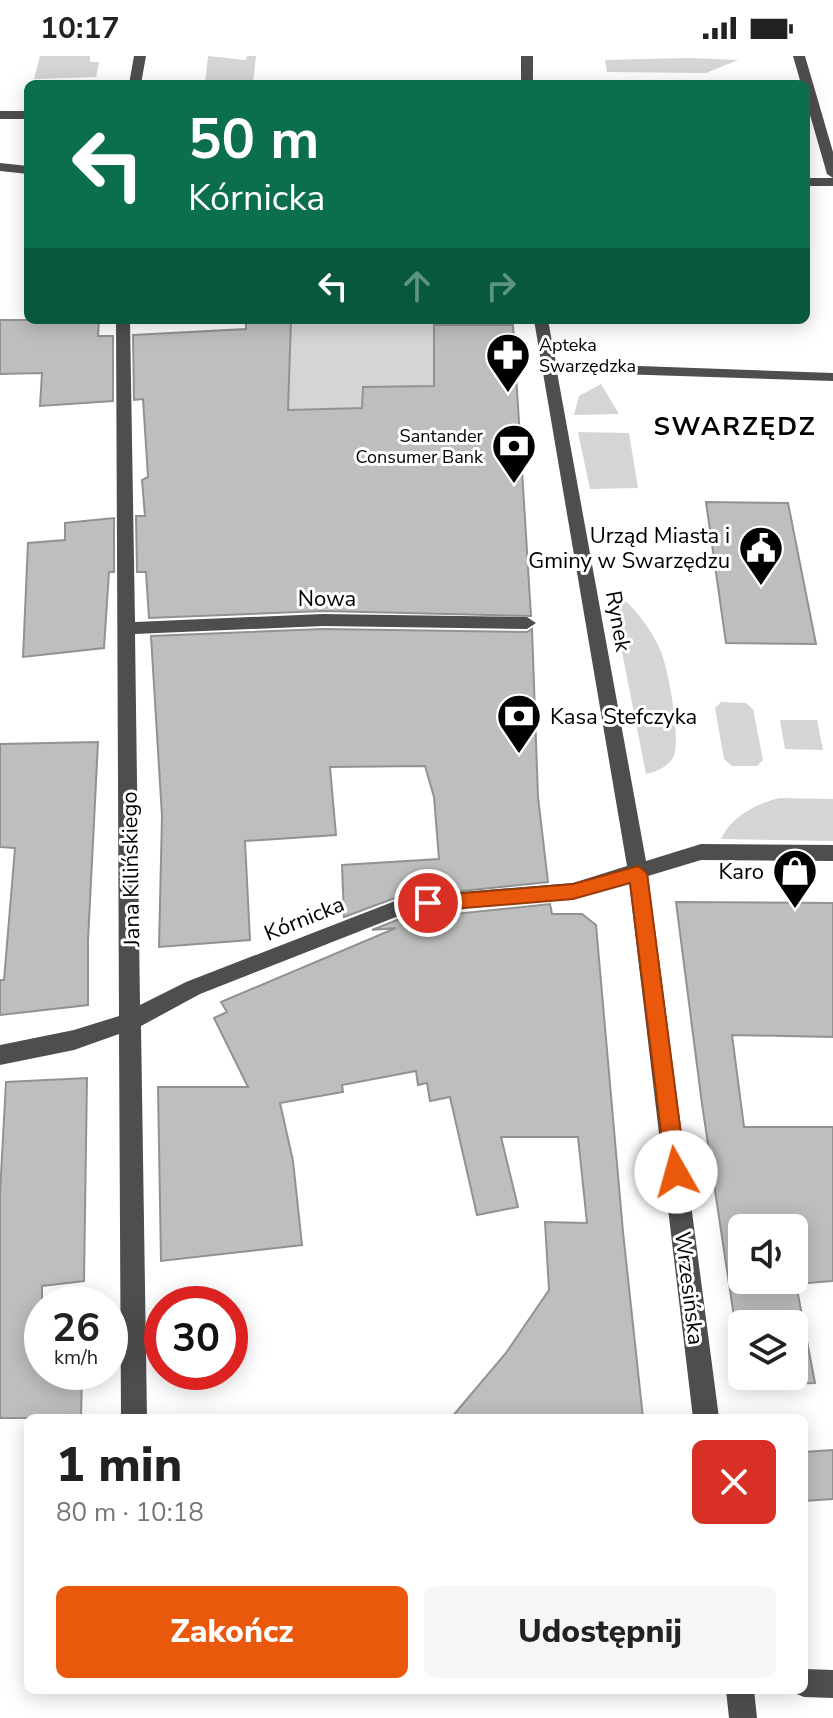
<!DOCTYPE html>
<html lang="pl">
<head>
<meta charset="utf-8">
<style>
  body { margin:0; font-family:"Nunito Sans",sans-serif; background:#f6f6f6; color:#222; height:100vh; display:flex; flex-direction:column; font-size:30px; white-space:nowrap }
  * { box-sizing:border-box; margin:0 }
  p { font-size:26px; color:#767676 }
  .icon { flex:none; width:44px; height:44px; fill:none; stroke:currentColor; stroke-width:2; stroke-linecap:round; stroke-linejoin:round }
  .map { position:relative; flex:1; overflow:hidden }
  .drawer { position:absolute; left:24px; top:1358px; width:784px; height:280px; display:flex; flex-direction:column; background:#fff; border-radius:12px; box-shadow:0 4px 20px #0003 }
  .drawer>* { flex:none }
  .guide { position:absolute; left:24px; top:24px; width:786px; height:244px; border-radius:12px; box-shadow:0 4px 20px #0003; background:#0b6e4f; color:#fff; overflow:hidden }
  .buttons { position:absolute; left:728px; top:1158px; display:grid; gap:16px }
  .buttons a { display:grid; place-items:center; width:80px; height:80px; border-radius:12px; background:#fff; box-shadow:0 4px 20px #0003; font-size:40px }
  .speed { position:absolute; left:24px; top:1230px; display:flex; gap:16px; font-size:40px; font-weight:700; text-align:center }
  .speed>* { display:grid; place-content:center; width:104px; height:104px; border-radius:50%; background:#fff; box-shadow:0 4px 20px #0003; line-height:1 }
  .speed small { font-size:20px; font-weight:400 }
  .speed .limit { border:12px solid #d22; background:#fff; color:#111 }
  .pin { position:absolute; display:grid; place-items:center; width:68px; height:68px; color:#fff; margin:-34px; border:4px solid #fff; border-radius:50%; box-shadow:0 2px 8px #0007 }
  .me { position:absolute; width:88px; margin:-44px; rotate:353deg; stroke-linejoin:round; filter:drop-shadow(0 0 6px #0008) }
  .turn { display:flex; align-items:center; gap:28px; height:168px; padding:0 32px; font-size:36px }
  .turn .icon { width:104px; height:104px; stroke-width:2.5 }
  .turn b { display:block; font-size:56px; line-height:68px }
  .lanes { display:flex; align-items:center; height:76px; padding:0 32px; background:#0003; justify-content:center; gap:40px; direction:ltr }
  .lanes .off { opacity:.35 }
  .round { display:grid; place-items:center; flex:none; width:84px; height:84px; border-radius:12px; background:#f6f6f6 }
  .overview { display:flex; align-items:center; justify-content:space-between; height:136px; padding:0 32px }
  h1 { font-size:48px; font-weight:800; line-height:60px }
  .primary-button { display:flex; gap:16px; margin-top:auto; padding:16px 32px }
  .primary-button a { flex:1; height:92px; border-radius:12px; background:#ea580c; color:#fff; font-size:32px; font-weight:800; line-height:92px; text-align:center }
  .primary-button a+a { background:#f6f6f6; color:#222 }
  .status { display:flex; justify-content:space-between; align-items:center; height:56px; padding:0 40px; background:#fff; direction:ltr }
  .status svg { height:22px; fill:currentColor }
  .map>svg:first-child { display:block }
</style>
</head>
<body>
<div class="status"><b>10:17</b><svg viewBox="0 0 49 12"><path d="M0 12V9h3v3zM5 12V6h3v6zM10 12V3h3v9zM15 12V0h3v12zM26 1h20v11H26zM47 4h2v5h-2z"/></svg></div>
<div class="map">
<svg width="833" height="1662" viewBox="0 0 833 1662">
  <rect width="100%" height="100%" fill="#fff"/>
  <path fill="#d5d5d5" d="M40 0H90V6H99L96 21 34 23Z
    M208 0 246 4 247 0H256L253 28H205Z
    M689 2 738 4 706 17 607 16 605 4Z
    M291 264H434V302L461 335 384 340 383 331H364L362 352 268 354 271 289H290Z
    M601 328 619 358 574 359 579 340Z
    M578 376 629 377 638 432 590 433Z
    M610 535C629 542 651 573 659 591 668 609 682 685 673 702 667 711 656 716 646 718Z
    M721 646 746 647 753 653 763 704 757 710H732L724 703 715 652Z
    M780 664H817L823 694 785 693Z
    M780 742 833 743V785L721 783C731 761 757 747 780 742Z"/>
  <path fill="#bebebe" stroke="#929292" stroke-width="2" fill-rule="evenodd" d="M0 264H99L98 280H113V345L40 350 42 317 0 318Z
    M246 264H291L288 354 362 352 363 331 434 330V269H513L531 560 323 555 149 562 146 516H137L136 460H145L142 424 148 421 143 343 134 344 133 279 246 273Z
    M706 446 788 447 816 588 726 587Z
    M114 462V516H109L104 592 23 601 28 487 65 484V467Z
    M323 573 527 576 532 573 538 741 548 826 395 842 344 861 342 809 439 803 434 741 425 710 330 711 336 779 245 785 250 884 159 891 162 760 151 580Z
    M98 686 88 885V949L0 959V924H4L15 792 0 791V688Z
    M676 846 833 847V981L732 979 744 1071H833V1225L796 1228 815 1327 744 1329 743 1320H794V1268H742V1314L702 1048ZM742 1172H794V1224H742Z
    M550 848 552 858H582L596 869 623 1176 643 1362H451L506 1297 549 1234 545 1166 587 1167 578 1081H501L518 1151 477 1159 450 1041 430 1045 427 1027 418 1029 416 1015 342 1029 343 1036 280 1047 293 1105 302 1189 161 1205 158 1031H248L214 962 227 956 221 946 396 872 372 874 397 864Z
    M87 1022 84 1225 42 1230V1316H82L81 1362H0V1137L6 1026Z
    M833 1394V1443L804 1445V1396Z"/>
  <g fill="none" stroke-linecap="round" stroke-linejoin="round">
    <path fill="#4e4e4e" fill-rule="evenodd" d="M134 0H146L141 28H129Z
      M521 0H533V28H521Z
      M793 0H805L833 96V122L827 118 806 45V28H801Z
      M0 55H28V63H0Z
      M0 107 28 110V118L0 115Z
      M806 122H833V130H806Z
      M116 264H130L135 566 323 558 527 561 536 567 527 573 323 570 135 578 140 949 186 926 395 845 450 837 573 827 627 810 534 264H548L556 307 833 317V325L557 316 646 805 701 788 833 789V805L701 804 648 820 719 1362H693L629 826 573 843 450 853 396 861 200 938 141 970 147 1362H121L119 978 74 994 0 1009V989L74 974 119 960Z
      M804 1613 833 1614V1642L804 1641 794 1637 793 1634H804Z
      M726 1634H754L757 1662H729Z"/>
  </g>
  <path fill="#ea580c" stroke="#983908" stroke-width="2" d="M638 810 647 817 686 1116 683 1123 676 1126 669 1123 666 1116 630 827 573 843 428 855 421 853 418 847 421 842 428 840 573 828Z"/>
  <defs>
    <g id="pharmacy-pin" transform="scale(2.3)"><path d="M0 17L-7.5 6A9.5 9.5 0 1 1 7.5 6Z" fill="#000" stroke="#fff"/><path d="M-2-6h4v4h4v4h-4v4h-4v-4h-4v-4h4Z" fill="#fff"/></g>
    <g id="bank-pin" transform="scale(2.3)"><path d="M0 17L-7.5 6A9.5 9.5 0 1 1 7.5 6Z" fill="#000" stroke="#fff"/><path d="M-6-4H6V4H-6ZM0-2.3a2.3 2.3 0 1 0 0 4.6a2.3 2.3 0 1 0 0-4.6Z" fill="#fff"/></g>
    <g id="civic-pin" transform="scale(2.3)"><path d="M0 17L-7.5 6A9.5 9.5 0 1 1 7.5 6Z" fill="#000" stroke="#fff"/><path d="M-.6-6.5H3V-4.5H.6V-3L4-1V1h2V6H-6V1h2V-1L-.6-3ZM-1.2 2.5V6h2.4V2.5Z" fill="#fff"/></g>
    <g id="shop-pin" transform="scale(2.3)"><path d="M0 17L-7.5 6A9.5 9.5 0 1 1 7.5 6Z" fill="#000" stroke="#fff"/><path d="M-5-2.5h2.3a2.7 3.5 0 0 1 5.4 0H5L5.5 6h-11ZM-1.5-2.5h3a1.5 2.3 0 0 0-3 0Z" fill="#fff"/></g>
  </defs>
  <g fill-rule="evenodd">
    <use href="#pharmacy-pin" x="508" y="299"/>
    <use href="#bank-pin" x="514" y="390"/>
    <use href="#civic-pin" x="761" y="492"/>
    <use href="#bank-pin" x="519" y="660"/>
    <use href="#shop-pin" x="795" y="815"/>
  </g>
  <g text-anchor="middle" stroke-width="6" stroke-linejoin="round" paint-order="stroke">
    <g font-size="18" fill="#000" stroke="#fff" text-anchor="start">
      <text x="539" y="295">Apteka<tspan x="539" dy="21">Swarzędzka</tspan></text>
      <text x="483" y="386" text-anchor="end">Santander<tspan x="483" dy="21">Consumer Bank</tspan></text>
    </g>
    <g font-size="22" fill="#000" stroke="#fff" text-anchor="end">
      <text x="730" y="487">Urząd Miasta i<tspan x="730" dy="25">Gminy w Swarzędzu</tspan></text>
      <text x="550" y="668" text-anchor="start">Kasa Stefczyka</text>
      <text x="764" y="823">Karo</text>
    </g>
    <g font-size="22" fill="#000" stroke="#fff">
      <text x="327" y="550">Nowa</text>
      <text transform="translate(619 565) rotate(80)" y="8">Rynek</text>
      <text transform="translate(130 813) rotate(-91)" y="8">Jana Kilińskiego</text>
      <text transform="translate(304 862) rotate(-22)" y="8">Kórnicka</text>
      <text transform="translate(690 1232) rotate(83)" y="8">Wrzesińska</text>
    </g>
    <g font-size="26" font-weight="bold" letter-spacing="2" fill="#000" stroke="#fff">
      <text x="735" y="379">SWARZĘDZ</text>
    </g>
  </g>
</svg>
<div class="buttons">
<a><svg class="icon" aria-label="sound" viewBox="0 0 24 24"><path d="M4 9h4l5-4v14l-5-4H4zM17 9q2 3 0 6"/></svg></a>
<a><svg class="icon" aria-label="layers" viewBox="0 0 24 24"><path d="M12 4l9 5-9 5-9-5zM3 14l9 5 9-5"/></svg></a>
</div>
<div class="speed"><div>26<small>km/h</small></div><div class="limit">30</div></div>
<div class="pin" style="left:428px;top:847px;background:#d93025"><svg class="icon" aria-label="arrive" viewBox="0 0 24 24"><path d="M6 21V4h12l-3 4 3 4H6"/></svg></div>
<svg class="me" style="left:676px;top:1116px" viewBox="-20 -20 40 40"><circle r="19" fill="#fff"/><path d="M0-13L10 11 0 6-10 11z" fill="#ea580c"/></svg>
<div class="guide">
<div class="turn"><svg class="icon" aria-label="left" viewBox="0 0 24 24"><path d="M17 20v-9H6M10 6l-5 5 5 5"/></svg><div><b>50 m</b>Kórnicka</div></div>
<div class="lanes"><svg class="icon" aria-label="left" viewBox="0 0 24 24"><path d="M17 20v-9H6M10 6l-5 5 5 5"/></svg><svg class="icon off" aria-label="ahead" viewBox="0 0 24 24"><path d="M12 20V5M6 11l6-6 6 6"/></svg><svg class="icon off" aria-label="right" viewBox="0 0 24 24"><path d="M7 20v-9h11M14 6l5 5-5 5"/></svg></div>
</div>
<section class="drawer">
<div class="overview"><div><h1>1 min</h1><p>80 m · 10:18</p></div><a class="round" style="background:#d93025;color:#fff"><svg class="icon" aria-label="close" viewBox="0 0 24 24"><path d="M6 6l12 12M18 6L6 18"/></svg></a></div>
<div class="primary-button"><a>Zakończ</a><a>Udostępnij</a></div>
</section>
</div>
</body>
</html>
